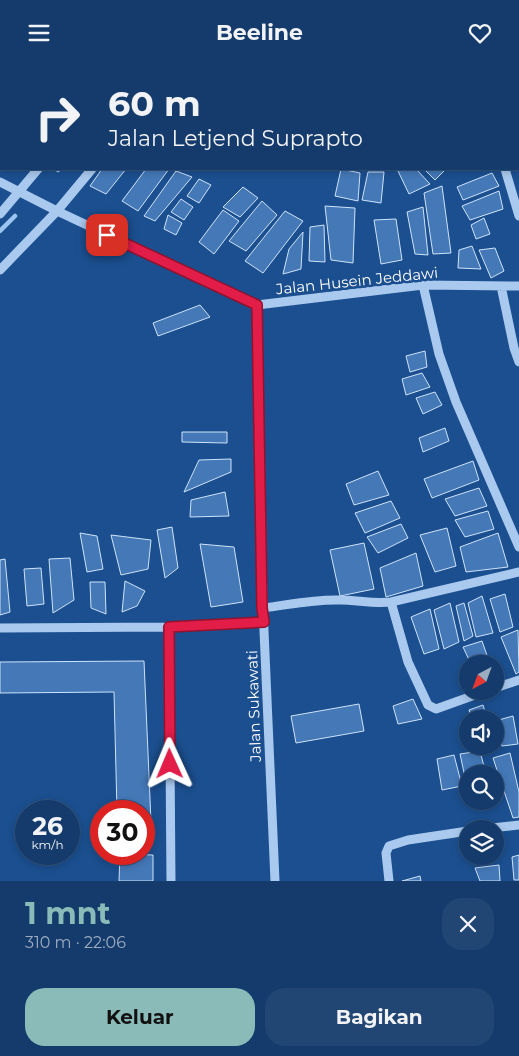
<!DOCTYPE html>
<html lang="id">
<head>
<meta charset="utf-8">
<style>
  body { margin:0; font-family:Montserrat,sans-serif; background:#214673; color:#f1f3f6; height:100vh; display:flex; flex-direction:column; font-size:19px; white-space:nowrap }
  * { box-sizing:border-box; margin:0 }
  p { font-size:16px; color:#9dadc1 }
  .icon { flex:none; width:28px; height:28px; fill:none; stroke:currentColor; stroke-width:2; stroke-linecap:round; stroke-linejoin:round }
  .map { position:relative; height:816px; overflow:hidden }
  .details { display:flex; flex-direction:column; background:#143b6b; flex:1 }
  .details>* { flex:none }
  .guide { position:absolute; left:0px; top:0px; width:520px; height:105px; box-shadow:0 2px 8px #0003,0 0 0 1px #33557e; background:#143b6b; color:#f1f3f6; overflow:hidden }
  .needle { width:32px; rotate:221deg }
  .tools { position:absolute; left:459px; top:590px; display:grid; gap:10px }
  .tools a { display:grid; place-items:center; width:45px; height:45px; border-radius:50%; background:#143b6b; box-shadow:0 2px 8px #0003,0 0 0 1px #33557e; font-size:25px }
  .speed { position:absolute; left:15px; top:735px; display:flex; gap:10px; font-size:25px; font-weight:700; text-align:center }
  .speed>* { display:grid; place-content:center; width:65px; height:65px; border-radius:50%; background:#143b6b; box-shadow:0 2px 8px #0003,0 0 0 1px #33557e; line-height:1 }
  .speed small { font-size:12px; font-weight:400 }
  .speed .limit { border:8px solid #d22; background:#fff; color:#111 }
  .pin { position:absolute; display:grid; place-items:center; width:42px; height:42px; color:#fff; margin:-21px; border-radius:10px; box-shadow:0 2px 8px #0006 }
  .me { position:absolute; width:55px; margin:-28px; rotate:359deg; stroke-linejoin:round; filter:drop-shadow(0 0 4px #0008) }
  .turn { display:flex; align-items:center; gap:18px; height:105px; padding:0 25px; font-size:22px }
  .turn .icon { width:65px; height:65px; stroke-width:2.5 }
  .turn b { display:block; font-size:35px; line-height:42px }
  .round { display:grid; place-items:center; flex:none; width:52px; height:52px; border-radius:20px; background:#214673 }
  .headline { display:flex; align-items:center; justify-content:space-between; height:85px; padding:0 25px }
  h1 { font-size:30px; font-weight:700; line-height:38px; color:#8bbbb9 }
  .action { display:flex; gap:10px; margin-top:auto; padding:10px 25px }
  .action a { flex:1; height:58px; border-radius:20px; background:#8bbbb9; color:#111; font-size:20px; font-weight:700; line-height:58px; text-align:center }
  .action a+a { background:#214673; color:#f1f3f6 }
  header { display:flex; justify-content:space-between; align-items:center; height:65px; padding:0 25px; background:#143b6b; font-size:22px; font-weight:700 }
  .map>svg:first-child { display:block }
</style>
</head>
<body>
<header><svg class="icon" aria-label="menu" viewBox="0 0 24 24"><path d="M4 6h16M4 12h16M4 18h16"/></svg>Beeline<svg class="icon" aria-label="heart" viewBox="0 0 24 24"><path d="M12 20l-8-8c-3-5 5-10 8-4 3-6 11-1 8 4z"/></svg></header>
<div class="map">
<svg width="519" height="816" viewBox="0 0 519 816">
  <rect width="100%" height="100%" fill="#1b4f8f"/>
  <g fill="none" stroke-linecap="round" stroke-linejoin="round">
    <path stroke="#9cc4f0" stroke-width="4.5" d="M144 1 145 0
      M58 105 59 104
      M0 166 15 151"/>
  </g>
  <path fill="#4478b7" stroke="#cfe3fa" d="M1 7V48L0 49V8Z
    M102 104H126L106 129 90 121Z
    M146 104H169L138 146 122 136Z
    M341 104 360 108 358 136 335 131Z
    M400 104H416L430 119 409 129 398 106Z
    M424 104H446L435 115Z
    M176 106 192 112 155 156 144 151Z
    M368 107H384L381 138 362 135Z
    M492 108 499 121 463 135 457 122Z
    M199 114 211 120 199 138 187 131Z
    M442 121 451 188 433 189 424 128Z
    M243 122 258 133 240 152 223 142Z
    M499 126 503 144 470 155 462 141Z
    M181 134 193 142 184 155 171 147Z
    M262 136 277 150 246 186 229 176Z
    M325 141 355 143 353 198 331 195Z
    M423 142 428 190 415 189 407 147Z
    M223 145 239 156 214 189 199 177Z
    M285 146 303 156 263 208 245 196Z
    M168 150 182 158 176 170 164 164Z
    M484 153 490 169 476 174 471 160Z
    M396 154 402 195 381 199 374 155Z
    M324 160 325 197 309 196 310 162Z
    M303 167 301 204 283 209 289 184Z
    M472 181 481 204 458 203 459 185Z
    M495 183 504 206 491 213 479 185Z
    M200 240 210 252 158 271 153 258Z
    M425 286 427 302 410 307 406 291Z
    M422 308 430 322 406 330 402 314Z
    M435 327 442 340 423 349 416 333Z
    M445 363 449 376 423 387 419 373Z
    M182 367H227V378L182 377Z
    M231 394V407L184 427 199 395Z
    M473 396 479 415 432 433 424 414Z
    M378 406 389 430 354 440 346 419Z
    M479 423 487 441 455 451 445 434Z
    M225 427 229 451 190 452 191 435Z
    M391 436 400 453 365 468 355 448Z
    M488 446 494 464 465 472 455 455Z
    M401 459 408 473 378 488 367 472Z
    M172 462 178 503 165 513 157 465Z
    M447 463 456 501 435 507 420 470Z
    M80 468 97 471 103 504 87 507Z
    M498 468 508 502 466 507 460 482Z
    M111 470 151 475 148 504 121 510Z
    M364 478 374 524 340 531 330 485Z
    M200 479 234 482 243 537 211 542Z
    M416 488 423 521 386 532 380 503Z
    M70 493 74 535 53 548 49 494Z
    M5 494 10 547 0 550V495Z
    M41 503 44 539 27 541 24 504Z
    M125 516 145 526 137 541 122 547Z
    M90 517H105L106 549 91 543Z
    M505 529 513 562 500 567 490 534Z
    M482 531 493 568 476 572 468 538Z
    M450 538 459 577 444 584 434 545Z
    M464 538 473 571 464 576 456 541Z
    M430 544 439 584 424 589 411 552Z
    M518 565 519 607 516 609 501 572Z
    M482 576 490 599H471L463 582Z
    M144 596 152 780H144V746H117L114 627 0 628V597Z
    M413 634 422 654 398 659 393 641Z
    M359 639 364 666 296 678 291 651Z
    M483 640 487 654H472L469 645Z
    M513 651 518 679 502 681 495 662V656Z
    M480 686 486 709H468L466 717 460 689Z
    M510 688 519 727V752L513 753 493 693Z
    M454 690 462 721 442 725 437 694Z
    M120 789 153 790V816H119Z
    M519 790V815H514L512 792Z
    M499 800 500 816H480L475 803Z
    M420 811 421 816H402Z"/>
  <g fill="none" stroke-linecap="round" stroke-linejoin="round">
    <path stroke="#a9c9ee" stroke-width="9" d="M33 0 35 1
      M453 0 454 1
      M127 1 128 0
      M175 1 176 0
      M505 104 519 151
      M0 117 57 146 257 240 263 543 275 816
      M0 149 38 104
      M0 205 57 146 92 104
      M423 220 439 289 456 337 519 482
      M501 221 514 283 519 297
      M257 240 423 220 519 221
      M391 537 408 597 428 640 436 644 486 626
      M263 543C288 540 314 534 340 535 357 535 373 539 391 537L519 507
      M169 562 171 816
      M0 563 169 562 264 557
      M495 623 519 615
      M482 764 519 760
      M389 816 386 788 389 781 408 775 468 766"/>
  </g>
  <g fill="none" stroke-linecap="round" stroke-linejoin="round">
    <g stroke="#92132f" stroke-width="12">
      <path id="route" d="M107 170 257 240 262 543 264 557 169 562 170 699"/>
    </g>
    <use href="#route" stroke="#e11d48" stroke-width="9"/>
  </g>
  <g text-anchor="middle" stroke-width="5" stroke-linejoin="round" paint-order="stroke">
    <g font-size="15" fill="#fff" stroke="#1b4f8f">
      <text transform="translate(357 216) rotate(-6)" y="5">Jalan Husein Jeddawi</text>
      <text transform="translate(254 641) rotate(-92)" y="5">Jalan Sukawati</text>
    </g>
  </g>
</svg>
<div class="tools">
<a><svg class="needle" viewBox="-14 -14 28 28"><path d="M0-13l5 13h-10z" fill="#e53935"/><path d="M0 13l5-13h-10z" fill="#9dadc1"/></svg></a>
<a><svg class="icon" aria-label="sound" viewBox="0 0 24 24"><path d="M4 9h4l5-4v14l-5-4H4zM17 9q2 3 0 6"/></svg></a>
<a><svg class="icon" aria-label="search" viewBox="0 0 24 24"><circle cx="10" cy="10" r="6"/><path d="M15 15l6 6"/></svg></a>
<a><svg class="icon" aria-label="layers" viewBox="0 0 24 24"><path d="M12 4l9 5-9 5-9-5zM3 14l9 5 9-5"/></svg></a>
</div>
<div class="speed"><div>26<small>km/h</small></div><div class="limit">30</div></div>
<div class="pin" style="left:107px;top:170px;background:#d93025"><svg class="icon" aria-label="arrive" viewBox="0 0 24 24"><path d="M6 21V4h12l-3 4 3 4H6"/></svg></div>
<svg class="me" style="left:170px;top:699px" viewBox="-20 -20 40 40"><path d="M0-17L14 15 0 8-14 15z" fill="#e11d48" stroke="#fff" stroke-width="4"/></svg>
<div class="guide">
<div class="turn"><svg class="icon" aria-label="right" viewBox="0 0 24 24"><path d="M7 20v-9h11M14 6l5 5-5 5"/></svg><div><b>60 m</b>Jalan Letjend Suprapto</div></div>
</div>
</div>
<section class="details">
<div class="headline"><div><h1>1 mnt</h1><p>310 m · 22:06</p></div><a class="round"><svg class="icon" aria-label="close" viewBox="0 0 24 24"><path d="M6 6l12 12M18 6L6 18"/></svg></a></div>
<div class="action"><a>Keluar</a><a>Bagikan</a></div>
</section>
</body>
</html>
